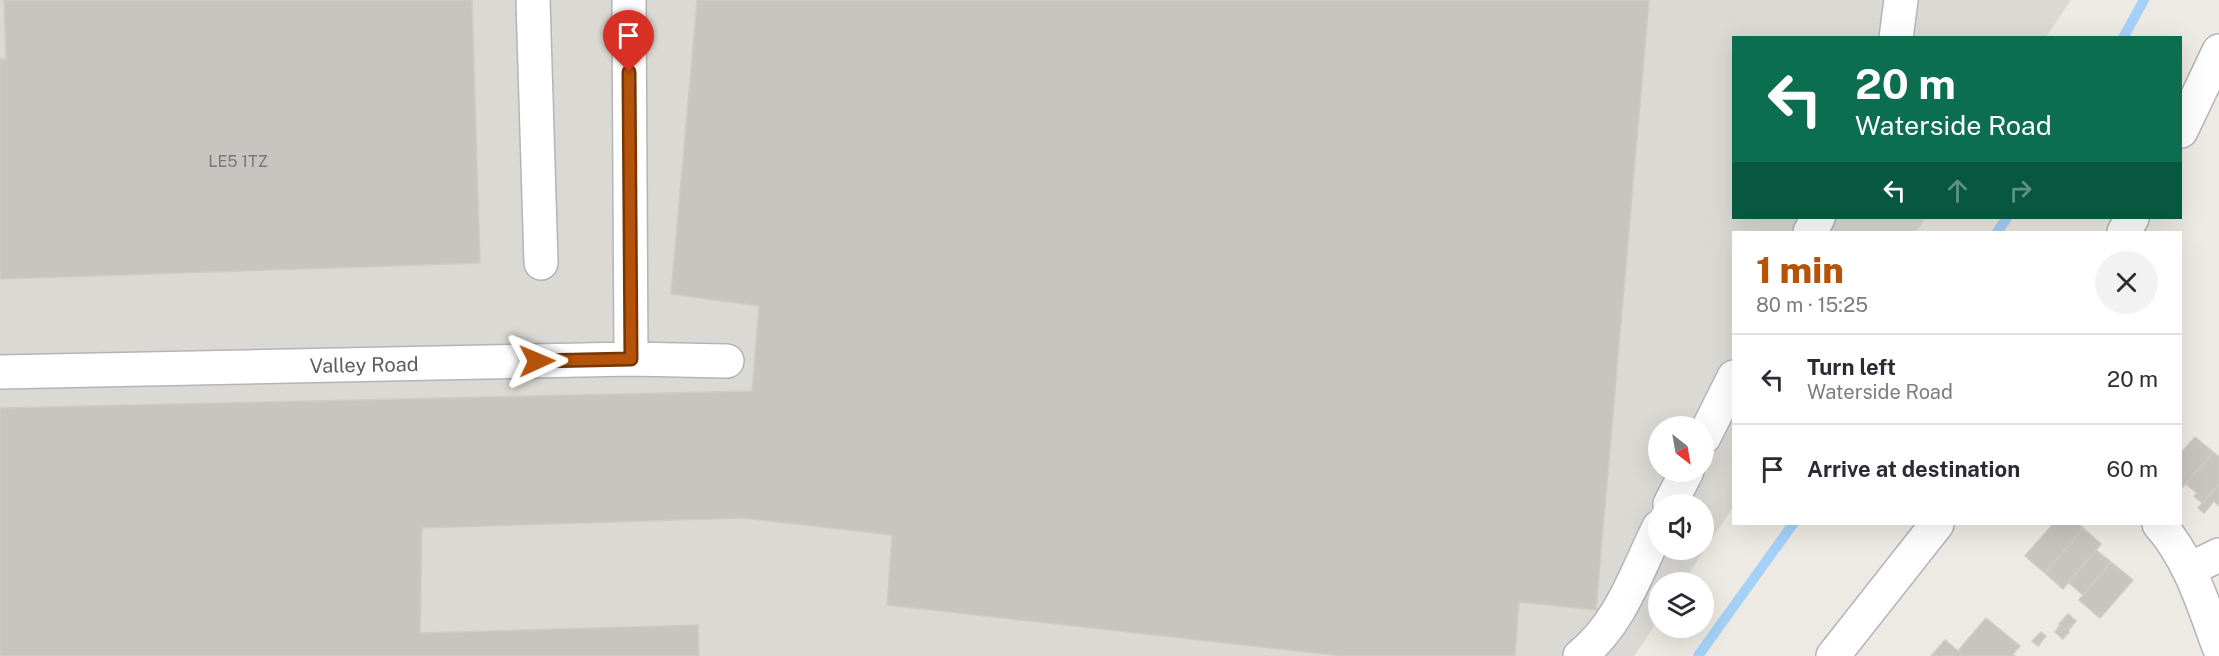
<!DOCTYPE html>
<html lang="en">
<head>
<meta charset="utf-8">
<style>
  body { margin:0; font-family:"Public Sans",sans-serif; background:#f2f2f3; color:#2b2b33; height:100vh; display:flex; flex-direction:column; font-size:22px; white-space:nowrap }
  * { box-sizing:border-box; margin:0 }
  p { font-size:20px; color:#7c7c81 }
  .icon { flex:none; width:33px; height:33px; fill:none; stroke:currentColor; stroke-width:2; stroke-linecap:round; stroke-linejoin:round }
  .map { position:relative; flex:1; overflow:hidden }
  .sheet { position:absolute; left:1732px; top:231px; width:450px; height:294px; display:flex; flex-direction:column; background:#fff; border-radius:0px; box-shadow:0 6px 24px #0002 }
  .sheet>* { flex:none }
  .guide { position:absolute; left:1732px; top:36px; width:450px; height:183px; border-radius:0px; box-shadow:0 6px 24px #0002; background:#0b6e4f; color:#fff; overflow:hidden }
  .needle { width:39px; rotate:149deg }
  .buttons { position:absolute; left:1648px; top:416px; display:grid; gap:12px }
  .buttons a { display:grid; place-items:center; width:66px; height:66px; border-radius:50%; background:#fff; box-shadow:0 6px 24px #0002; font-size:30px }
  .pin { position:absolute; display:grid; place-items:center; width:51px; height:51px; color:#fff; margin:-62px -26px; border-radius:50% 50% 50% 0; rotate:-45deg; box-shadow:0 0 6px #0007 }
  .pin .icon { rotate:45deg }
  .me { position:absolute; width:66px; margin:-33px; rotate:89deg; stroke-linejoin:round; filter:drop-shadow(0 0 4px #0008) }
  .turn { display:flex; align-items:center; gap:21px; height:126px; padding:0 24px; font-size:27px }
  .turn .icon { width:78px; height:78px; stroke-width:2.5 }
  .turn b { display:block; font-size:42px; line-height:51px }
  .lanes { display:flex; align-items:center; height:57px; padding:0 24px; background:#0003; justify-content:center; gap:30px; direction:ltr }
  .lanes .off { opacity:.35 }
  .round { display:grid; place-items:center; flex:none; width:63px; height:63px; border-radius:32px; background:#f2f2f3 }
  .summary { display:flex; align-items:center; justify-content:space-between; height:102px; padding:0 24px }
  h1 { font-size:36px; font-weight:800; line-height:45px; color:#b45309 }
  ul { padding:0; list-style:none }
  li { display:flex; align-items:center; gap:18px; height:90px; padding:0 24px; border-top:2px solid #e1e1e2 }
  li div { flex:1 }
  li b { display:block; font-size:22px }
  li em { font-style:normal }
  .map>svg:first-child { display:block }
</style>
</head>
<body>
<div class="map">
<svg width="2219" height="656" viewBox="0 0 2219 656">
  <rect width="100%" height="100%" fill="#eceae2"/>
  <path fill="#dbd9d4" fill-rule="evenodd" d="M0 0H2071L2046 37 1734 38V218H1926L1916 232H1734V506L1683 582H1659V619L1634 656H0ZM1659 426H1704V471H1659ZM1659 504H1704V549H1659Z"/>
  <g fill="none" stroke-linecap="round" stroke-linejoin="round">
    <path stroke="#a5d1f9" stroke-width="10" d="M2123 38 2144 0
      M1997 232 2007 218
      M1698 656 1793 524"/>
  </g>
  <path fill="#c8c4bf" stroke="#d0ccc1" stroke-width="1.5" d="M4 0H472L480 263 0 279V59H6Z
    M697 0H1649L1596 610 1519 602 1515 656H1342L887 605 892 535 743 518 422 528 420 633 698 625 699 656H0V408L752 391 759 306 671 294Z
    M2195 437 2213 452 2183 487 2181 485V453Z
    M2213 452 2219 457V484L2202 503 2194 496 2197 493 2186 484Z
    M2219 484V506L2214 501 2204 513 2198 508Z
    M2053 524H2078L2083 528 2045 573 2025 556Z
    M2083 528 2101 544 2063 589 2045 573Z
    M2096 550 2111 562 2083 595 2068 582Z
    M2111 562 2133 580 2100 618 2079 600Z
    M2068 614 2076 621 2068 631 2059 624Z
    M1986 618 2020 646 2013 654 2015 656H1964L1958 651Z
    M2060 625 2069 632 2063 639 2055 632Z
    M2041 632 2046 636 2038 646 2032 641Z
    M1945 640 1958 651 1964 656H1931Z"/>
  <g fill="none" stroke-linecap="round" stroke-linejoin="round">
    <g stroke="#b3b4b9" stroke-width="36">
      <path id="minor" d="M533 0 541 263
        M629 0 631 359
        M1896 38 1901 0
        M2181 131 2219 51
        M1810 232 1818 218
        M2124 232 2132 218
        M0 372 631 359 727 361
        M1704 437 1734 377
        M1670 504 1687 471
        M2159 524C2190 559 2203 604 2219 647
        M2190 569 2219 555
        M1580 656C1621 623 1636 573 1659 527
        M1833 656 1937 524"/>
    </g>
    <use href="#minor" stroke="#fff" stroke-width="33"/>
  </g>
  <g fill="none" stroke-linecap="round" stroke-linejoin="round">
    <g stroke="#753606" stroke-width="15">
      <path id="route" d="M537 361 631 359 629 72"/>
    </g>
    <use href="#route" stroke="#b45309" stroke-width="10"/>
  </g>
  <g text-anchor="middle" stroke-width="4.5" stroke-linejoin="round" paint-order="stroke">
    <g font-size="16" fill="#767779">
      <text x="238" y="167">LE5 1TZ</text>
    </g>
    <g font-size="20" fill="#5a5d62" stroke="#fff">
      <text transform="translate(364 365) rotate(-1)" y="7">Valley Road</text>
    </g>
  </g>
</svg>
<div class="buttons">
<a><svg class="needle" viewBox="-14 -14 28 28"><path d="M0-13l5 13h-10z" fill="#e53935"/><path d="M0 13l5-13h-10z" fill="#7c7c81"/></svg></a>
<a><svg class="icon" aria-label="sound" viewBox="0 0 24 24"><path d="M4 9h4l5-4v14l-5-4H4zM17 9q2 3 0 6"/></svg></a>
<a><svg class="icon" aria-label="layers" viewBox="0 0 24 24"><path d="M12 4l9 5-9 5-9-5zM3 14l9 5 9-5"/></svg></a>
</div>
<div class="pin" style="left:629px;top:72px;background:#d93025"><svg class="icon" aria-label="arrive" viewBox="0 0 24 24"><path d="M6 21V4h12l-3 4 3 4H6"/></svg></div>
<svg class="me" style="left:537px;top:361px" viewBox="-20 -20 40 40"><path d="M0-17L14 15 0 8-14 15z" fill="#b45309" stroke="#fff" stroke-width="4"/></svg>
<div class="guide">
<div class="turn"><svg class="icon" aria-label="left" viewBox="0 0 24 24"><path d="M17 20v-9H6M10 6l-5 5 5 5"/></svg><div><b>20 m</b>Waterside Road</div></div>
<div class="lanes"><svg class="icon" aria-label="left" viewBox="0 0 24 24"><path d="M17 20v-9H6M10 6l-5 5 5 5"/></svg><svg class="icon off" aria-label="ahead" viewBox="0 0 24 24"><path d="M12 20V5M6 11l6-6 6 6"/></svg><svg class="icon off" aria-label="right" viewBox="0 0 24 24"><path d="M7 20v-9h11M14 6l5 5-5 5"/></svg></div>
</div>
<section class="sheet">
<div class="summary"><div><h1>1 min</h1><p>80 m · 15:25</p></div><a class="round"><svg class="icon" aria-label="close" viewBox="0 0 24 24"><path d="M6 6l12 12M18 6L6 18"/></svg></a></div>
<ul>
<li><svg class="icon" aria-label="left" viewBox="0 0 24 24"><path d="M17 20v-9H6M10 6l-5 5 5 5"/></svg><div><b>Turn left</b><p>Waterside Road</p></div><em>20 m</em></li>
<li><svg class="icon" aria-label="arrive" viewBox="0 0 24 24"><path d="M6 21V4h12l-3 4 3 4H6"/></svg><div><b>Arrive at destination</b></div><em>60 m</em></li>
</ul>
</section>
</div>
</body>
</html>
